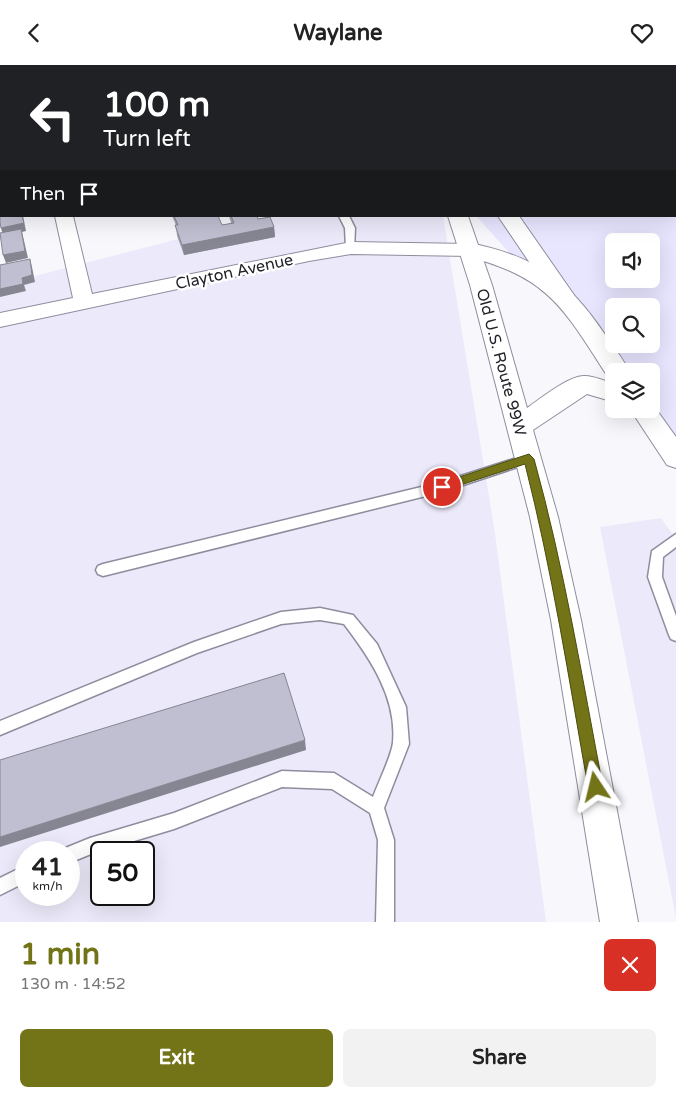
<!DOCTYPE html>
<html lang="en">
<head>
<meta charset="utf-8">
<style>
  body { margin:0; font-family:"Varela Round",sans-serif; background:#f2f2f2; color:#222; height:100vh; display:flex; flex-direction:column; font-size:19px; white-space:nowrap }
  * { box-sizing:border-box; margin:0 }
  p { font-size:16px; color:#767676 }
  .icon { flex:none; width:28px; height:28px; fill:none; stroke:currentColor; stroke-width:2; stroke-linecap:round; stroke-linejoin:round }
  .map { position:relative; height:857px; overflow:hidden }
  .panel { display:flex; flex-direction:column; background:#fff; flex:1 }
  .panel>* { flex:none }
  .banner { position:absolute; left:0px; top:0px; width:676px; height:152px; box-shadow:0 5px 20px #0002; background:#202124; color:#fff; overflow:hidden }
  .buttons { position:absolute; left:605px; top:168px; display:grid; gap:10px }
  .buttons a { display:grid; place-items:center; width:55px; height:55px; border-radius:8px; background:#fff; box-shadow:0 5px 20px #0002; font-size:25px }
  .speed { position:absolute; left:15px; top:776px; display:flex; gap:10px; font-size:25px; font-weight:700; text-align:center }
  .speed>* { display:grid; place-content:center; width:65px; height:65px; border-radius:50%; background:#fff; box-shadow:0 5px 20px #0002; line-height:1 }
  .speed small { font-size:12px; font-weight:400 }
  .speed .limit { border:2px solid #111; border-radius:8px; background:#fff; color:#111 }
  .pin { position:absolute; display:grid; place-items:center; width:42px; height:42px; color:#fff; margin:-21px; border:2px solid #fff; border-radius:50%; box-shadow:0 1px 5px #0007 }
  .me { position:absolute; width:55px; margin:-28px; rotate:350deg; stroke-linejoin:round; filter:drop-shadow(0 0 4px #0008) }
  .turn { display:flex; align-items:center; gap:18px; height:105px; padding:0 20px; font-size:22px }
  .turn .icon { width:65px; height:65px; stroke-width:2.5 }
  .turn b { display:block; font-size:35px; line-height:42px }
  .then { display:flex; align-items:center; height:48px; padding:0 20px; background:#0003; gap:10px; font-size:19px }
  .round { display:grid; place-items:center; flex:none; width:52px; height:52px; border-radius:8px; background:#f2f2f2 }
  .head { display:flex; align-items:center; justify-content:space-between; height:85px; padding:0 20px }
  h1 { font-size:30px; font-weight:700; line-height:38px; color:#737317 }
  .button { display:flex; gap:10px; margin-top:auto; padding:10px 20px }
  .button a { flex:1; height:58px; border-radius:8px; background:#737317; color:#fff; font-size:20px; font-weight:700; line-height:58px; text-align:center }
  .button a+a { background:#f2f2f2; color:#222 }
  header { display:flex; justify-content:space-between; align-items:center; height:65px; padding:0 20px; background:#fff; font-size:22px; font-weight:700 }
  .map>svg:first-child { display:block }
</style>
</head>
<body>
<header><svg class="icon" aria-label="back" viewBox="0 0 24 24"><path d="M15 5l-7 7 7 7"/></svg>Waylane<svg class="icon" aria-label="heart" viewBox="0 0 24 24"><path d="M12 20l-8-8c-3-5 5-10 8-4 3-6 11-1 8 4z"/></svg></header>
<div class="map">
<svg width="676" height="857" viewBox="0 0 676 857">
  <rect width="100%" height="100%" fill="#f8f8fc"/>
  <path fill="#eceafa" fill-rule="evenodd" d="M267 151H443L495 468 546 857H0V220ZM26 788H69V830H26ZM101 788H144V830H101Z
    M661 453 676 474V853L600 462Z"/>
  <path fill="#e8e6ff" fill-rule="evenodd" d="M354 0H615L616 1H355Z
    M675 79 676 80V371L651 344V306H617L476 151H675ZM614 176H651V214H614ZM614 241H651V279H614Z"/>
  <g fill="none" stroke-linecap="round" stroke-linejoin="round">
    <g stroke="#8e8d9e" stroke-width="3">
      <path id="service" d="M339 151H349L355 163 354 185 351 186 346 183 345 163Z
        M529 389 533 391 535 394 533 397 442 427 103 511 98 509 96 505 98 501 103 499 442 417Z
        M676 469V482L663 492 662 512 676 551V576L671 574 669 570 648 512 652 486Z
        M320 543 353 550 377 579 406 642 409 679 384 743 394 775V857H376L378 775 370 748 332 724 282 722 174 764 91 789 69 798V788H62L63 784 90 773 174 748 282 706 334 708 373 732C378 718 392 690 393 677 397 633 370 593 344 559L320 555 281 559 197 588 0 670V656L194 577 281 547Z
        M26 800V817L0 830V813Z"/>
    </g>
    <g stroke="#8e8d9e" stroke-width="2">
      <path id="minor" d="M24 0H39V1H24Z
        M55 151H73L92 229 351 177 470 179 477 181 479 185 477 189 470 191 351 189 309 196 0 262V248L73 233Z"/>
    </g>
    <g stroke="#8e8d9e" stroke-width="2">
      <path id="tertiary" d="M470 178C537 192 568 214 606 271 614 282 623 294 629 306H614V314L608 312C562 241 549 212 462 190L459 185 462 180Z
        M651 337 676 372V403L667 400 630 344H651Z"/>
    </g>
    <g stroke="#8e8d9e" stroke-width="2">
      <path id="secondary" d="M370 0H388L389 1H371Z
        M448 151H468L492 220 527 343C540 334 567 312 583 311 592 310 605 316 614 319V337L587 329 533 365 558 452 581 555 638 857H600L551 555 530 452 470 220Z
        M498 151H519L574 230 571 235 563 237 555 235Z"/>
    </g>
    <use href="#service" fill="#fff" fill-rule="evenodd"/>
    <use href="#minor" fill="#fff" fill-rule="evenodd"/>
    <use href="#tertiary" fill="#fff" fill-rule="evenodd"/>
    <use href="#secondary" fill="#fff" fill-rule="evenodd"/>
  </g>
  <path fill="#a5a4b4" d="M172 151H218L222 160 231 158 229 151H257L258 154 274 162 275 172 184 190 177 171 176 160Z"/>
  <path fill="#868692" d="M0 90H1V97L0 98Z
    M0 127H1V135H0Z
    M22 151H23L26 166 22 167 28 193 6 198 3 190V170L1 163Z
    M274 162 275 172 184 190 182 180Z
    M30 194 32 202 35 217 24 220 26 226 0 232V224L22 213Z
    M305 675 306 685 0 782V772Z"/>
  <path fill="#c0bfd1" stroke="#868692" d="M0 79H1V90H0Z
    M0 98H1V127H0Z
    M0 138H1V151H22L24 158 1 163 0 157Z
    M174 151H218L222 160 234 158 231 151H257L258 154 270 152 274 162 182 180 175 160H178Z
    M21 164 25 186 3 190 0 168Z
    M30 194 32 210 22 213 23 219 0 224V200Z
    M284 608 305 675 0 772V695Z"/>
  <path fill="#737317" stroke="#4b4b0f" d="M529 389 534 394C564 502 582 612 603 722L601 727 596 729 591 727 588 722C569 614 552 505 525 399L442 426 437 422 438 419Z"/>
  <g text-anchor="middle" stroke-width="5" stroke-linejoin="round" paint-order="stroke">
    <g font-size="16" fill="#232229" stroke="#fff">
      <text transform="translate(234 206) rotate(-12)" y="6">Clayton Avenue</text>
      <text transform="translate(502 297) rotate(75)" y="6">Old U.S. Route 99W</text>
    </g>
  </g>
</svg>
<div class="buttons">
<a><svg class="icon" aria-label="sound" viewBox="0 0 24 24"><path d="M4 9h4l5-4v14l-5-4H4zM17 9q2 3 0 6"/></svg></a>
<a><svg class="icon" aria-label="search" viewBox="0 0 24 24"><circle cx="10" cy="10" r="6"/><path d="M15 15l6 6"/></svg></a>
<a><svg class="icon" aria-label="layers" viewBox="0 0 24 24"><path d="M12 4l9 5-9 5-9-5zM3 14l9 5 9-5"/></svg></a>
</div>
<div class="speed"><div>41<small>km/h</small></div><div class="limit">50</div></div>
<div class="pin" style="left:442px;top:422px;background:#d93025"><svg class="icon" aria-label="arrive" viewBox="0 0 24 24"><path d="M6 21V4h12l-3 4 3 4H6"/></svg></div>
<svg class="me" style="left:596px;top:722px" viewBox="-20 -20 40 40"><path d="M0-17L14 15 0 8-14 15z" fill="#737317" stroke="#fff" stroke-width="4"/></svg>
<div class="banner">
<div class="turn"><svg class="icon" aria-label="left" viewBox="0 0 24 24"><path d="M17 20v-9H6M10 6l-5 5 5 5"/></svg><div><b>100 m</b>Turn left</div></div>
<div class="then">Then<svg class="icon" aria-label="arrive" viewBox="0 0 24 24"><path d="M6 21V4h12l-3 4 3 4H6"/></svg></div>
</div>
</div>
<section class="panel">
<div class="head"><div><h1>1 min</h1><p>130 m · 14:52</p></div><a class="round" style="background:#d93025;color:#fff"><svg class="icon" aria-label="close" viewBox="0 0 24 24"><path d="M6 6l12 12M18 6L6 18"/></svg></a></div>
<div class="button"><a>Exit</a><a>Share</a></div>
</section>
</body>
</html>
